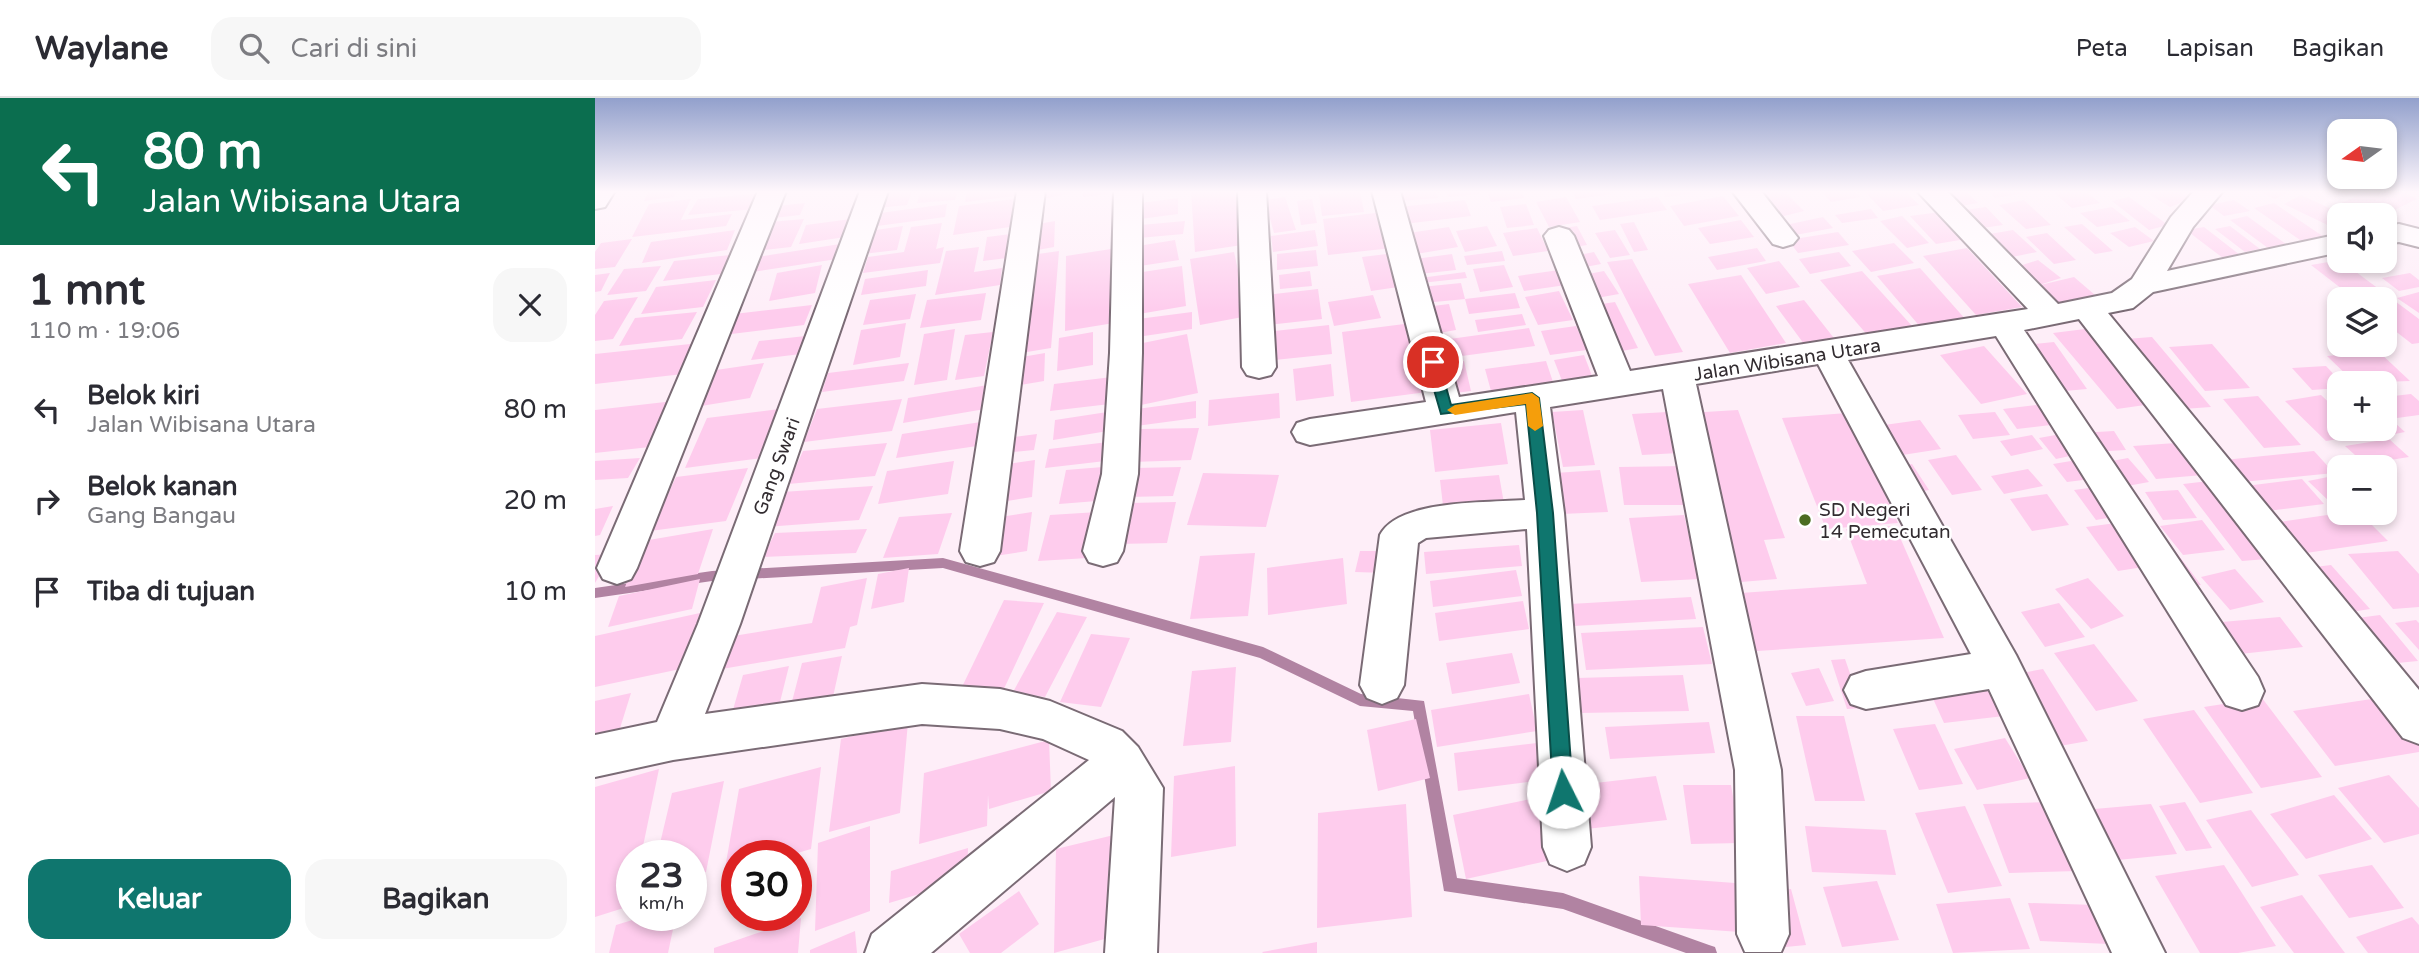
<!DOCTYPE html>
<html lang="id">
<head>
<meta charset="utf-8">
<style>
  body { margin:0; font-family:"Varela Round",sans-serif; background:#f7f7f7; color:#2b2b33; height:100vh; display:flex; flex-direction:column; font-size:26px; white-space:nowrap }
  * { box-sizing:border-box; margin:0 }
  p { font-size:23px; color:#7c7c81 }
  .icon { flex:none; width:38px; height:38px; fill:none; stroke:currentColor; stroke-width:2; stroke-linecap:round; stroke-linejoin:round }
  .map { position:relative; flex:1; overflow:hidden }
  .details { display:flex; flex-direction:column; background:#fff; width:595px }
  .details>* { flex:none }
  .hud { background:#0b6e4f; color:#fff; overflow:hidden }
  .needle { width:46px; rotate:256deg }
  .fabs { position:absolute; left:1732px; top:21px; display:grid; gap:14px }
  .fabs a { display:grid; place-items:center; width:70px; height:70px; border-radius:14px; background:#fff; box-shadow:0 4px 10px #0003; font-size:35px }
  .speed { position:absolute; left:21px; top:742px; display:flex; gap:14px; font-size:35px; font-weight:700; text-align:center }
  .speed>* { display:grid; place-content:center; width:91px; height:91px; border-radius:50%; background:#fff; box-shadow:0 4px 10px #0003; line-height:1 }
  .speed small { font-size:18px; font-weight:400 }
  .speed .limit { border:10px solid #d22; background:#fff; color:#111 }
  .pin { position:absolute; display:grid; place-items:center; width:60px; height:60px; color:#fff; margin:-30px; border:4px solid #fff; border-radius:50%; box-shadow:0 2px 7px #0007 }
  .me { position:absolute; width:77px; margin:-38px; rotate:356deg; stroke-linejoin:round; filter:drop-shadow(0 0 5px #0008) }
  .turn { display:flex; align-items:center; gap:24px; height:147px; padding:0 28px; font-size:32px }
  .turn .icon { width:91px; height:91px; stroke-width:2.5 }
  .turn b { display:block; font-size:49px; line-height:60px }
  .round { display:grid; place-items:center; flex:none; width:74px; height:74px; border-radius:21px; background:#f7f7f7 }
  .overview { display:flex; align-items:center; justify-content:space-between; height:119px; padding:0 28px }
  h1 { font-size:42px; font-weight:800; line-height:52px }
  .primary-button { display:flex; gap:14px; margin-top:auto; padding:14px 28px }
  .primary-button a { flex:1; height:80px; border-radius:21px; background:#0f766e; color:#fff; font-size:28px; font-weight:800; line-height:80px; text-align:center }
  .primary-button a+a { background:#f7f7f7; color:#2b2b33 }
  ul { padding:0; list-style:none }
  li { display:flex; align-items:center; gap:21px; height:91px; padding:0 28px }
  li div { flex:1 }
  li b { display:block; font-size:26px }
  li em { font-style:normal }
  header { display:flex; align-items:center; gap:42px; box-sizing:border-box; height:98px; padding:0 35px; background:#fff; border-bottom:2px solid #e1e1e2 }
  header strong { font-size:33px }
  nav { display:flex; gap:38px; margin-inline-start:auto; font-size:24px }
  .search { width:490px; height:63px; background:#f7f7f7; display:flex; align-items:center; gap:18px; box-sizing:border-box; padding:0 24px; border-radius:21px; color:#7c7c81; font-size:26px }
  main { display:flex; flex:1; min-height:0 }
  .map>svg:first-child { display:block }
</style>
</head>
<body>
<header>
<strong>Waylane</strong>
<div class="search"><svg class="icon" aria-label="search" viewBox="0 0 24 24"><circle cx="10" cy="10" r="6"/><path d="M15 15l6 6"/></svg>Cari di sini</div>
<nav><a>Peta</a><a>Lapisan</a><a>Bagikan</a></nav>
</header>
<main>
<section class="details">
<div class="hud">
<div class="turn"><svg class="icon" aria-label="left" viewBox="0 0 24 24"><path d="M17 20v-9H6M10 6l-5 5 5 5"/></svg><div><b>80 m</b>Jalan Wibisana Utara</div></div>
</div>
<div class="overview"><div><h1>1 mnt</h1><p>110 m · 19:06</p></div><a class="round"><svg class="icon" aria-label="close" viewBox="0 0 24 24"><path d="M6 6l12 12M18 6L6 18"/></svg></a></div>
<ul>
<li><svg class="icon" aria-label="left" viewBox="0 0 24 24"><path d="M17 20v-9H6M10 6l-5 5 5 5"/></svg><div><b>Belok kiri</b><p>Jalan Wibisana Utara</p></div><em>80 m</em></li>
<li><svg class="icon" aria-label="right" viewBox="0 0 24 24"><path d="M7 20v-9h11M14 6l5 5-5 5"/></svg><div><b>Belok kanan</b><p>Gang Bangau</p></div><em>20 m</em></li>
<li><svg class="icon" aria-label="arrive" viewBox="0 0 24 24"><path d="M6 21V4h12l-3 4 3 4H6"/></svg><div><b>Tiba di tujuan</b></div><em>10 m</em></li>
</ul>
<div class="primary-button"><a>Keluar</a><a>Bagikan</a></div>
</section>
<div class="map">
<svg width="1824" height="855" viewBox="0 0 1824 855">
  <rect width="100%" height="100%" fill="#feeef8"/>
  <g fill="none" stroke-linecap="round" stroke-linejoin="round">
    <path fill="#b183a2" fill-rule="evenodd" d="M348 460 668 549 766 596 829 603 862 780 968 795 1114 847 1120 849 1122 855H1091L968 811 849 793 818 613 765 608 665 560 348 470 117 483 0 500V490L117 473Z"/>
  </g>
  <path fill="#fecced" d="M54 93H82L79 99 49 103Z
    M288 93H317L312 107 281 110Z
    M326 93H363L360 102 322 105Z
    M372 93H419V98L370 104Z
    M441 93H477V95L443 102Z
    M488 93H513V96L488 99Z
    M596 93H640L647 147 600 154Z
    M765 93 769 114 727 118 724 96Z
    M802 93H841L843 100 804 103Z
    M851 93H883L884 96 853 99Z
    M892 93H927L929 100 896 104Z
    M977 93H1015L1017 96 981 101Z
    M1067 93H1100V95L1071 99Z
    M1174 93H1189L1209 113 1181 120 1158 97Z
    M1226 93H1260L1266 99 1236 104Z
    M1269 93H1310L1324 107 1288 113Z
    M1345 93H1371L1383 105 1360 109Z
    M1393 93H1426L1429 95 1400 100Z
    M1469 93H1490L1505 105 1477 110 1459 95Z
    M1549 93H1583L1596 101 1575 109Z
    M1663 93H1696L1680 101Z
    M1772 93H1806L1822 101 1789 117H1763L1743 107Z
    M169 95 160 111 93 117 103 101Z
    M1706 97 1745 115V133L1689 106Z
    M1128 98 1144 118 1089 128 1075 108Z
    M690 99 701 132 679 135 670 102Z
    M971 99 985 124 954 129 941 104Z
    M1063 99 1072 112 1005 122 997 108Z
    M1534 99 1573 127 1554 132 1517 103Z
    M583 100V116L545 121 546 105Z
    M96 101 86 122 137 116 131 128 37 139 54 106Z
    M419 101 415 129 358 137 364 108Z
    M717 101 722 125 706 127 702 103Z
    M870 102 876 118 809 126 804 109Z
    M1429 102 1456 127 1431 131 1404 107Z
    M1639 102 1655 113 1629 118 1614 107Z
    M210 105 205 117 178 120 183 108Z
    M1679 105 1729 139 1708 144 1659 110Z
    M352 106 350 119 282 128 285 115Z
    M931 106 939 127 912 130 905 109Z
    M1391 109 1408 127 1380 131 1363 113Z
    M1517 109 1535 123 1502 129 1485 115Z
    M1276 111 1283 120 1247 125 1240 117Z
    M789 114 797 150 733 157 728 121Z
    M1345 114 1371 141 1341 146 1315 118Z
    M1307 118 1334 145 1312 150 1285 123Z
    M1652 118 1695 149 1677 153 1635 122Z
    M1228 119 1238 130 1195 138 1186 128Z
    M209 121 196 149 161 153 175 124Z
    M256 121 250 139 204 146 211 127Z
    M1146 122 1159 139 1115 146 1103 130Z
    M460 123 459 149 437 153 438 127Z
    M590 123 588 136 544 140 546 127Z
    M1039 124 1053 152 1039 154 1025 126Z
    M347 125 341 151 349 149 345 165 268 175 273 159 309 154 316 129Z
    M1487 126 1518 153 1500 156 1469 129Z
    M308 128 302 152 268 156 274 133Z
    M892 128 902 148 870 154 861 133Z
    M982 128 992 147 979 149 969 130Z
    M1635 128 1665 151 1650 154 1620 131Z
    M854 129 863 149 815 157 807 136Z
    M1540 129 1559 143 1534 149 1515 135Z
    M1609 129 1645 157 1628 160 1591 132Z
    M942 130 953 153 918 158 908 135Z
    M140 132 132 152 47 165 56 144Z
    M720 132 723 148 678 154 676 138Z
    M1020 132 1035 157 1015 160 1000 135Z
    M1418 132 1442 154 1412 160 1389 137Z
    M1243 134 1254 147 1203 155 1193 142Z
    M1452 135 1481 162 1459 166 1431 139Z
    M416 136 412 160 388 163 392 139Z
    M37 141 20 169 0 171V154L6 145Z
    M580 142 584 162 545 168 543 148Z
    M1299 145 1319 165 1276 174 1257 153Z
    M245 146 242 161 157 174 162 159Z
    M384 149 379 174 407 170 405 187 340 197 351 153Z
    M1162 150 1171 163 1122 172 1113 159Z
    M1372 150 1427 209 1381 217 1328 158Z
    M516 151 519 225 470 233 471 158Z
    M721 152 723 168 682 172V156Z
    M464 153 456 250 426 255 436 157Z
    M907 153 910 163 872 167 869 158Z
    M639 154 653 218 605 227 595 161Z
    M999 154 1006 166 985 170 979 158Z
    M1244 154 1256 168 1215 176 1204 161Z
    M800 155 810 188 776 193 767 159Z
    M857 156 861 172 824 176 820 161Z
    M135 157 126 176 68 183 79 163Z
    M1037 161 1088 254 1060 258 1012 164Z
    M1443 162 1466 180 1441 188 1479 179 1500 197 1454 208 1415 171Z
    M1745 162 1824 221V245L1817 246 1790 225V201H1760L1716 167Z
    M1184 163 1205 189 1171 196 1152 170Z
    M227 167 220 195 174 203 182 175Z
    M909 167 918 189 885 194 878 171Z
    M66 168 51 193 12 197 29 171Z
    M587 168 591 208 544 216 541 175Z
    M1325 170 1372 223 1327 231 1282 178Z
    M333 172 331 188 266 197 270 181Z
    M964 172 971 187 929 193 923 178Z
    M715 173 717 188 685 191 684 177Z
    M1009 173 1024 196 996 201 983 178Z
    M1267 173 1318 229 1274 239 1225 182Z
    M870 174 872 180 826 185 825 180Z
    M15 175 6 193 0 194V177Z
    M1815 175 1824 182V189L1804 193 1787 180Z
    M1146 177 1191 245 1135 255 1093 186Z
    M121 182 108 209 46 216 61 189Z
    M866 185 870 201 920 195 925 210 874 216 870 201 829 205 826 189Z
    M723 191 727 221 673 227 671 197Z
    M964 193 978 222 943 227 930 199Z
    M1824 194V215L1802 200Z
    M391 195 386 222 325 230 332 202Z
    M321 196 315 221 268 227 275 202Z
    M778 197 786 220 739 228 733 204Z
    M43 199 18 241 0 243V217L9 203Z
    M1209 202 1242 244 1212 250 1181 208Z
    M1020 204 1043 250 1022 254 1000 207Z
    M854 206 861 232 838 236 830 209Z
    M217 207 209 227 128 237 139 216Z
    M102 214 87 241 24 248 40 220Z
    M597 214V231L542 239 543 221Z
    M927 216 931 227 883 234 880 222Z
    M311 225 305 259 258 267 266 232Z
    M817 225 832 294 756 304 747 234Z
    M734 227 737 256 670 263V234Z
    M981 228 992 252 955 257 946 233Z
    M934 230 940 248 845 261 840 243Z
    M360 231 352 282 319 287 329 236Z
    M1490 231 1557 306 1522 311 1458 235Z
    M398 234 389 278 360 282 370 237Z
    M498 234V267L462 273 464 240Z
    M592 236 603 295 546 307 538 247Z
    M220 237 214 255 156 262 164 243Z
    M1557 239 1616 309 1588 311 1531 241Z
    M1459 244 1492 291 1459 294 1428 247Z
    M105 245 88 276 0 286V256Z
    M1617 246 1655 290 1610 293 1574 249Z
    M1389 248 1432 296 1386 306 1345 257Z
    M1783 253 1815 283 1760 285 1732 258Z
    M450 255 449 283 414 289 416 261Z
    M989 257 999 283 969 288 959 262Z
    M869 263 876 293 852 296 846 266Z
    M951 263 958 284 896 293 890 271Z
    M169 265 155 300 106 308 121 272Z
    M314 265 309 283 227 294 233 275Z
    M736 266 739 298 701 303 698 271Z
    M1731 268 1747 285 1745 290 1717 292 1697 270Z
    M517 279 515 306 455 313 459 286Z
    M393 287 390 311 308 325 313 300Z
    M684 295 685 320 613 328 614 302Z
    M1816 296 1824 303V317L1802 320 1790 309V299Z
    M1726 297 1745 315V331H1762L1768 337 1731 343 1690 303Z
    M1663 298 1706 347 1669 350 1628 301Z
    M307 301 297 333 209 344 222 311Z
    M79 303 55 349 0 355V312Z
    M601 303V320L541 328 542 311Z
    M1449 306 1464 326 1422 331 1408 311Z
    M200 309 182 358 90 370 112 320Z
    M988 312 1000 367 968 369 957 314Z
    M1143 312 1190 440 1169 442 1182 481 1134 485 1093 315Z
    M519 313V332L458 342 460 322Z
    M1072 314 1084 355 1047 357 1037 316Z
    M1400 314 1415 337 1378 341 1363 317Z
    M1252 315 1303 425 1231 431 1187 320Z
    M1790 316 1810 334 1784 339 1776 331H1790Z
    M1325 322 1346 351 1301 358 1282 328Z
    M386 324 382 348 301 360 307 336Z
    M906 325 913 366 840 374 835 332Z
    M604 330 596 362 537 364 546 331Z
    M1519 333 1531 352 1496 354 1484 335Z
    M442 336 439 352 407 355 411 340Z
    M1466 336 1484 356 1461 361 1444 340Z
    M1437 337 1448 351 1416 358 1405 343Z
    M1794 341 1814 359 1770 366 1750 348Z
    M522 343 519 362 450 370 454 351Z
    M1595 344 1620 376 1561 381 1538 348Z
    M292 345 280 378 193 386 208 353Z
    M1719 353 1739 375 1647 384 1629 362Z
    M1361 357 1387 392 1357 397 1333 362Z
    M45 360 33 380 0 382V363Z
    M1533 360 1554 384 1521 390 1501 366Z
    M440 362 437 399 400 405 405 367Z
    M1482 362 1496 381 1472 384 1458 366Z
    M359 363 353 396 283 406 292 373Z
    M1317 366 1334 392 1313 396 1296 370Z
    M1090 368 1096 407H1029L1024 369Z
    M508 369 502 403 464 406 471 372Z
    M586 369 578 398 532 399 540 370Z
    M153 370 131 423 55 433 81 379Z
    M1433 371 1448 388 1409 396 1396 378Z
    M1005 372 1013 414 966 416 960 375Z
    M608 375 684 377 671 429 592 427Z
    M904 377 910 411 849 416 845 382Z
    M1733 379 1745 391V403L1736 405 1713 383Z
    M1707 381 1729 406 1672 413 1650 388Z
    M1623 382 1684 460 1647 463 1588 386Z
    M278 388 264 422 170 429 187 394Z
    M1501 389 1524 418 1501 422 1479 392Z
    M1583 392 1602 420 1568 422 1550 394Z
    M1452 396 1474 427 1437 433 1415 401Z
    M581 404 572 445 522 446 534 405Z
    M18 408 5 437 0 438V411Z
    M437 414 432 453 400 458 405 419Z
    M503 414 493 460 443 463 455 417Z
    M357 415 343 456 288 460 304 419Z
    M1746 415H1765L1793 443 1704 456 1677 425Z
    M1089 417 1105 481 1046 484 1034 420Z
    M1607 422 1630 452 1588 457 1565 428Z
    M1529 424 1561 467 1523 473 1491 429Z
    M1300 428 1349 540 1148 554 1131 496 1272 486 1251 431Z
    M118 431 103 476 30 489 48 443Z
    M272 431 261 455 168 459 180 435Z
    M924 447 927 468 831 476 829 454Z
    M1578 450 1606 487 1590 489 1562 452Z
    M765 453H794L791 475 760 474Z
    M1803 453 1824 476V509L1798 511 1753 456Z
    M660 455 653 518 595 521 605 458Z
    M17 456 0 485V457Z
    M748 460 752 506 673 517 672 470Z
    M1736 467 1775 511 1750 515 1712 470Z
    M314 470 309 504 276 511 283 476Z
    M1640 471 1669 504 1635 512 1606 479Z
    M921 472 927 498 838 509 835 483Z
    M272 480 262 527 255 529 250 550 121 572 132 539 217 525 226 489Z
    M1493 480 1529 518 1496 531 1460 491Z
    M105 481 97 511 13 529 24 498Z
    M1096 499 1101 521 979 528 975 506Z
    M409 502 449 505 407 595 365 593Z
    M928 503 934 531 844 543 840 515Z
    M1464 505 1490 539 1450 549 1426 514Z
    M462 514 492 519 450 599 418 594Z
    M105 515 90 570 0 589V538Z
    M1785 517 1823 563 1792 566 1755 521Z
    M1685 519 1708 549 1636 557 1615 525Z
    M1821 522 1824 525V552L1800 525Z
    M1108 529 1117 566 991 572 986 535Z
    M496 536 535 540 506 609 465 604Z
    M1499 546 1543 603 1501 613 1459 555Z
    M917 555 925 585 857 596 851 565Z
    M247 558 236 608 194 615 207 565Z
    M1250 561 1267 610 1252 611 1236 562Z
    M194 568 183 612 135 622 148 577Z
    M641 569 636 644 588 648 597 573Z
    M1224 570 1239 603 1211 608 1196 575Z
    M1448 571 1493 643 1459 649 1416 577Z
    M1088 577 1094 613 985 615 982 580Z
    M1394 588 1409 618 1349 625 1335 594Z
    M36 595 21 643 0 648V603Z
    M934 596 942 633 842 649 836 612Z
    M1667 600 1727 679 1666 690 1609 609Z
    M1783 600 1824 648V654L1740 668 1698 613Z
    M1599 612 1658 695 1605 705 1548 621Z
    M1201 618H1249L1270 703H1220Z
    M821 621 835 680 783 693 772 632Z
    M313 624 305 715 234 734 246 641Z
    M1114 624 1120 655 1015 661 1010 629Z
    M1340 626 1368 686 1324 692 1298 631Z
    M1410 640 1435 680 1382 692 1359 651Z
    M454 642 456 693 394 711 393 697 392 728 324 746 329 675Z
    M942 645 948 682 863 693 859 655Z
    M640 668 641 748 576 759 579 678Z
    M226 669 216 751 192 758H142V772L129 776 144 691Z
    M64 671 46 758H37L35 808 0 819V689Z
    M1794 677 1824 710V736L1789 745 1743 690Z
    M1061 678 1072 722 991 731 983 687Z
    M129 683 111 774 96 778V758H62L77 695Z
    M1088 687H1136L1146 745 1096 746Z
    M1739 697 1777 741 1711 761 1675 716Z
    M945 699 961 761 871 781 858 717Z
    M1455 704 1483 773 1414 775 1388 706Z
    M1590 704 1617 750 1591 753 1564 708Z
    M811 706 817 819 722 830 723 715Z
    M1556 706 1582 756 1513 763 1488 712Z
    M1370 708 1407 788 1353 795 1320 715Z
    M1656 712 1704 777 1657 789 1611 722Z
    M275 728V813L220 833 223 745Z
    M1210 728 1291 732 1301 777 1217 774Z
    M523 736 524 837 459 855 461 751Z
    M373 750 372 782 294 805 296 773Z
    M1629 767 1681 848 1643 855H1605L1560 778Z
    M1777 767 1809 810 1754 820 1723 777Z
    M1044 778 1140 785 1145 834 1046 827Z
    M1282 783 1304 842 1247 849 1228 789Z
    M1196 791 1211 847 1181 850 1166 794Z
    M424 793 444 826 406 855H375L364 836Z
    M1707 797 1750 855H1699L1665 809Z
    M1415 800 1435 851 1358 855 1341 806Z
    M1433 805 1501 807 1514 846 1445 843Z
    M54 817H81L73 855H14L21 827Z
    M1817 819 1824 827V855H1773L1761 839Z
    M206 820 203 855H119V850Z
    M260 833 262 855H215V852Z
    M722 844V855H668L667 854Z"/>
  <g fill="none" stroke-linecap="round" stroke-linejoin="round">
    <g stroke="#7a6b75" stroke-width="4">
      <path id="minor" d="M0 93H20L10 109 0 111Z
        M163 93H191L42 470 36 481 22 486 8 481 2 470Z
        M265 93H293L145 526 110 616 327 586 405 591 455 603 527 633 543 649 568 690 562 855H510L520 699 336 855H270L277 836 494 662 448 641 405 631 327 626 78 662 0 679V637L62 624 103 526Z
        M422 93H450L405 453 399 464 385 468 371 464 365 453Z
        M519 93H547V255L543 376 528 453 522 464 508 468 494 464 488 453 507 376 515 255Z
        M643 93H671L681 269 676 277 664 280 652 277 647 269Z
        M777 93H805L864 299 1003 278 949 138 954 132 964 129 974 132 979 138 1035 273 1433 211 1322 93H1352L1463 206 1517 195 1537 181 1576 119 1599 93H1628L1598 129 1572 173 1745 136V154L1558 194 1538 210 1513 215 1824 592V646L1808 640 1484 221 1429 232 1663 579 1669 593 1663 607 1647 612 1631 607 1401 238 1253 262 1421 557 1570 855H1517L1394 591 1271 611 1256 606 1249 592 1256 578 1271 573 1376 556 1223 266 1101 286 1186 672 1194 836 1186 854H1150L1142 836 1140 672 1068 291 955 309 969 415 996 749 989 766 972 773 955 766 948 749 932 431 831 440 823 445 809 587 802 600 787 606 772 600 765 587 785 437C804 401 892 405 930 402L921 314 715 347 702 343 697 334 702 325 715 321 831 304Z
        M1137 93H1166L1203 140 1198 146 1188 149 1178 146Z
        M1804 126 1824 131V149L1804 144 1790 146V128Z"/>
    </g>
    <use href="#minor" fill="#fff" fill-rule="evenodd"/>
  </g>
  <linearGradient id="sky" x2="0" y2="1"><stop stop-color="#92a0cc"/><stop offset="0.44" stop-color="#fff7fc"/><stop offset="1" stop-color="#fff7fc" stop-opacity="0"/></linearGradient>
  <rect width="1824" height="213" fill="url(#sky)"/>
  <path fill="#0f766e" stroke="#0a4d48" stroke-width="2" d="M838 260 844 264 856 307 937 295 944 300 958 415 978 694 975 700 968 703 961 700 958 694 942 415 931 306 846 316 831 264Z"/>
  <path fill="#f59e0b" d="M937 295 944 300 948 328 940 333 933 328 931 306 860 317 852 312 860 307Z"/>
  <circle fill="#4c6c22" stroke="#fff" stroke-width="2.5" cx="1210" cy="422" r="7"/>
  <g text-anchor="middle" stroke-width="5" stroke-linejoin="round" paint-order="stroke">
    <g font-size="19" fill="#322c30" stroke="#fff">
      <text transform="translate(1192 261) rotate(-9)" y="7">Jalan Wibisana Utara</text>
      <text transform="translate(181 368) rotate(-70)" y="7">Gang Swari</text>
    </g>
    <g font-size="19" fill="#322c30" stroke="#fff" text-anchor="start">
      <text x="1224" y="418">SD Negeri<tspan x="1224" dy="22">14 Pemecutan</tspan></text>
    </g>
  </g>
</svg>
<div class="fabs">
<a><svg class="needle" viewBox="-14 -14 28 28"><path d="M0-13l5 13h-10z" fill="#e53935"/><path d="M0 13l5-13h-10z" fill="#7c7c81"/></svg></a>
<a><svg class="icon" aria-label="sound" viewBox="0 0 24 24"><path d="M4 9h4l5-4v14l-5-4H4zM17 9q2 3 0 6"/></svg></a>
<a><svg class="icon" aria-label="layers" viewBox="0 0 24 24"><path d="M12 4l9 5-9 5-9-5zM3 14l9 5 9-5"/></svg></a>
<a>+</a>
<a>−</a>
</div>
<div class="speed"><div>23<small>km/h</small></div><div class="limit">30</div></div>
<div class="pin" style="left:838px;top:264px;background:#d93025"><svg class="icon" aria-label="arrive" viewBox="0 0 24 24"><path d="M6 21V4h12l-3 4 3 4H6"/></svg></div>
<svg class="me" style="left:968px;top:694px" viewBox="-20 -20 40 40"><circle r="19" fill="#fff"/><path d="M0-13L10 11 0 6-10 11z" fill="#0f766e"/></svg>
</div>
</main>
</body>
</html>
